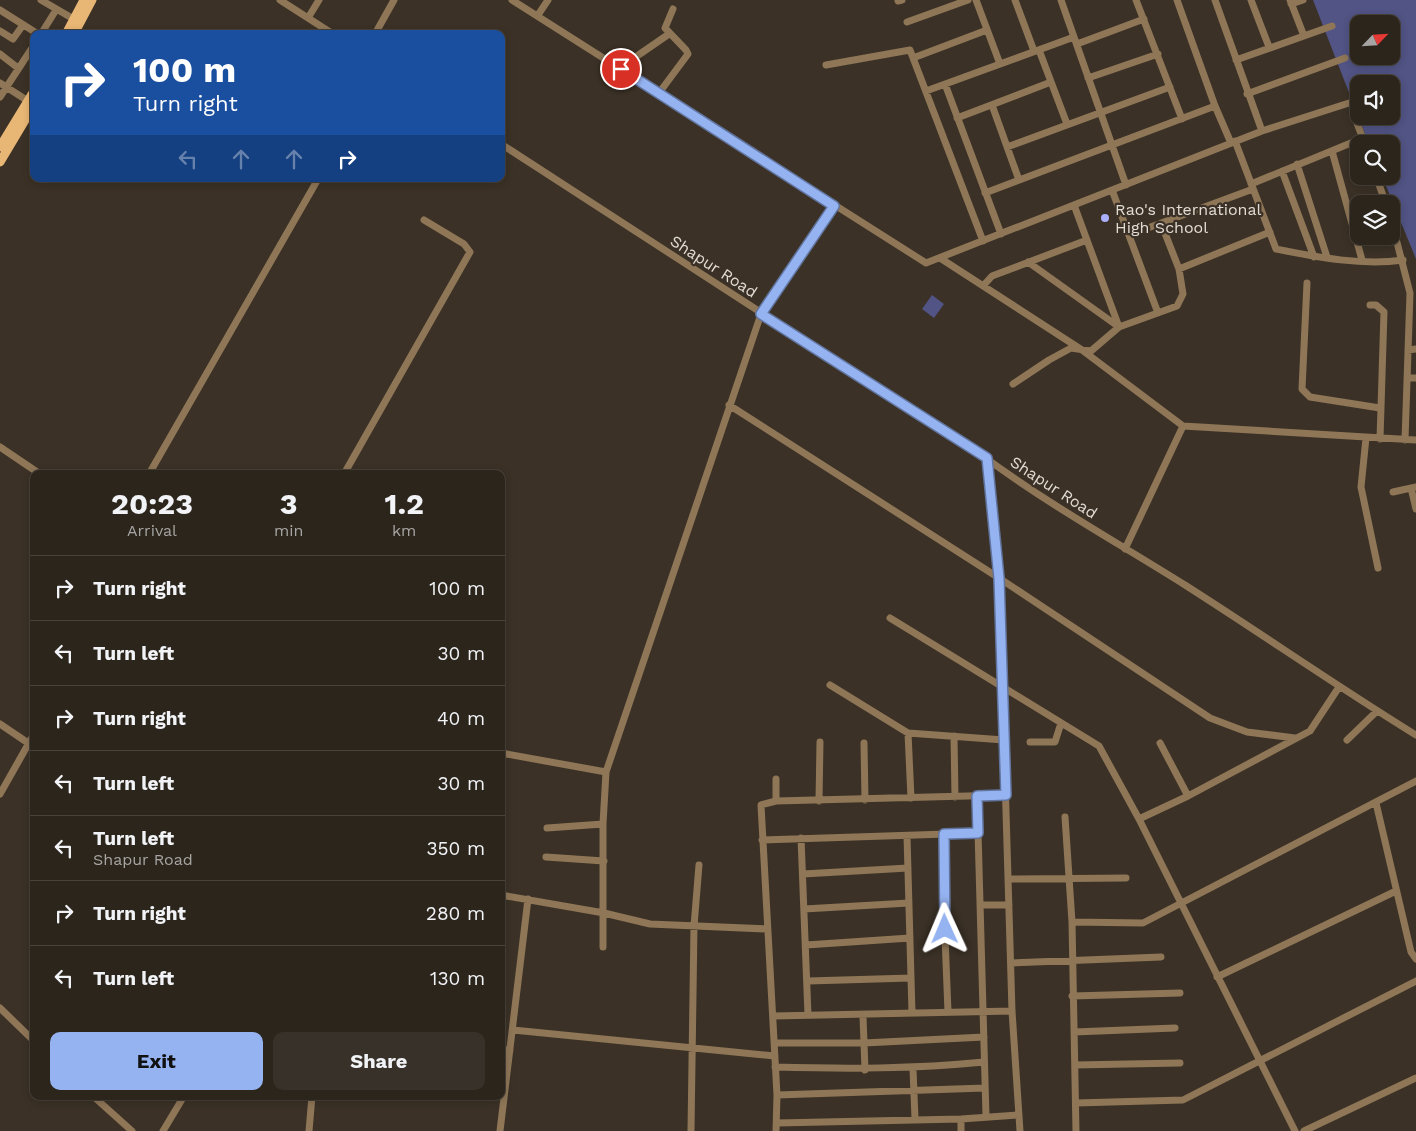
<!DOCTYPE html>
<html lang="en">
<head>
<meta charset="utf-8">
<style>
  body { margin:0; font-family:"Work Sans",sans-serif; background:#383129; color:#f1f3f6; height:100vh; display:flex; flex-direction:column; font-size:19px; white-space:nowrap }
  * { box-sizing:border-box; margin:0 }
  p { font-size:16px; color:#a6a5a3 }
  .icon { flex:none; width:28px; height:28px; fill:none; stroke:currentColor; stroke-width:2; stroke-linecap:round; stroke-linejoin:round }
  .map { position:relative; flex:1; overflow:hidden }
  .panel { position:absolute; left:30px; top:470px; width:475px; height:630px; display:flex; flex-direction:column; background:#2c251c; border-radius:10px; box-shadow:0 2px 8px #0003,0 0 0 1px #48423b }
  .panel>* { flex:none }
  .top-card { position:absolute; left:30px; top:30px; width:475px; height:152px; border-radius:10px; box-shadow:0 2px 8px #0003,0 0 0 1px #48423b; background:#1a4fa0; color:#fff; overflow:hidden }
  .needle { width:32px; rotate:65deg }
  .buttons { position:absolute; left:1350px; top:15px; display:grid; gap:10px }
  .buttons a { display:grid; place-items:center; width:50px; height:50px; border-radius:10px; background:#2c251c; box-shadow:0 2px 8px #0003,0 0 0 1px #48423b; font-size:25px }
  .pin { position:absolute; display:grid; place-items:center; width:42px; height:42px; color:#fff; margin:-21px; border:2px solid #fff; border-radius:50%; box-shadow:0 1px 5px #0007 }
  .me { position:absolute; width:55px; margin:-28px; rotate:359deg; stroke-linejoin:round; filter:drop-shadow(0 0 4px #0008) }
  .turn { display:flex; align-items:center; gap:18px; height:105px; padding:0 20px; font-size:22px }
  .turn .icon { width:65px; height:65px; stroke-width:2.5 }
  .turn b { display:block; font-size:35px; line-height:42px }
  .lanes { display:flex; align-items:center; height:48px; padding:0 20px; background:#0003; justify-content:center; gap:25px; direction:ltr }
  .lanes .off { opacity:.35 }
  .eta { display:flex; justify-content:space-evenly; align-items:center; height:85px; text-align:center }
  .eta b { font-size:30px; font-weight:700; line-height:35px }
  .cta { display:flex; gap:10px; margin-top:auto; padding:10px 20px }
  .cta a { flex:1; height:58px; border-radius:10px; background:#95b2f1; color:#111; font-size:20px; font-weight:700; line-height:58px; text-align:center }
  .cta a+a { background:#383129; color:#f1f3f6 }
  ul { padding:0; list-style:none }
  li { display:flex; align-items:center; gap:15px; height:65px; padding:0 20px; border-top:1px solid #48423b }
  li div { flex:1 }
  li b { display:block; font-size:19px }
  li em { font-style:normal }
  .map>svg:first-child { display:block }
</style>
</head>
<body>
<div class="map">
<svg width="1416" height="1131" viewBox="0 0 1416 1131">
  <rect width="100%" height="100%" fill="#3b3126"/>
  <path fill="#515484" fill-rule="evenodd" d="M1313 0H1416V259L1382 176H1391V144H1369ZM1359 24H1391V56H1359ZM1359 84H1391V116H1359Z
    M932 295 944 304 934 318 922 309Z"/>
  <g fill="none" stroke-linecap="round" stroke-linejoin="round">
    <path stroke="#8e7657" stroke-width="7" d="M41 0 77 21
      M280 0 333 34
      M512 0 926 263 1262 131 1349 103
      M976 0 1000 64
      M1015 0 1034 51
      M1061 0 1126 185
      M1136 0 1182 119
      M1177 0 1215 106 1231 143
      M1215 0 1262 131
      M1251 0 1269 47
      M1290 0 1304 36
      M898 1 902 0
      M1291 4 1303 0
      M0 10 38 34
      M538 15 548 0
      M308 18 319 0
      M907 22 968 0
      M0 31 13 39 23 25
      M41 34 56 10
      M375 34 394 0
      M1077 44 1144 19
      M1039 50 1067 124
      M0 54 18 68
      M637 56 669 34
      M913 58 987 30
      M1236 60 1332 26
      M826 65 910 50 983 241
      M1088 78 1158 54
      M0 83 28 101
      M945 84 1001 234
      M926 91 1074 37
      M659 93 688 54 686 50 665 28 673 9
      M1247 94 1345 58
      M0 97 34 45
      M992 105 1019 180
      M957 118 1051 82
      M1355 118 1365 144
      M1235 141 1276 249C1317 257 1362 266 1403 260
      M501 144 987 459C1050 505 1118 543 1185 585 1262 634 1338 687 1416 735
      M1007 147 1170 87
      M1332 151 1362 260
      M1297 164 1327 257
      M1282 171 1314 257
      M1376 176 1386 204
      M1251 184 1363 138
      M1112 190 1158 313
      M985 193 1215 106
      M1074 205 1119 327
      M1391 219 1410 293 1405 440
      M1129 235 1253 189
      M940 258 1082 350 1183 426 1416 440
      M1028 262 1119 327
      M1179 269 1270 232
      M1307 283 1302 389 1310 397 1380 408
      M983 286 992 276 1087 240
      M1370 305H1376L1384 312 1380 439
      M1408 350 1416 349
      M1408 378H1416
      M1013 384 1049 360 1071 348 1091 351 1119 327 1177 306 1183 294 1179 269 1161 223
      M729 405 999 578 1210 718 1247 732 1295 738
      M1366 438 1361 487 1378 568
      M0 447 40 474
      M987 459 999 578 1012 1011 1020 1131
      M149 474 318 179
      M344 474 470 252 464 244 424 220
      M1411 488 1416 509
      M1393 492 1416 487
      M1125 549 1183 426
      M890 618 1099 746 1139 819 1295 1131
      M830 685 908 733 1004 740
      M0 724 34 747
      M908 733 911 798
      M954 736 955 797
      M1347 740 1376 712
      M1030 742H1055L1061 723
      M864 743 865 800
      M1160 743 1188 796
      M501 753 606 772
      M776 779V801
      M0 794 34 734
      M977 796 986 1116
      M819 801 820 742
      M1376 803 1411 952 1416 959
      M1065 817 1072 922 1076 1131
      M1139 819 1188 796 1310 731 1339 687
      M547 828 603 824
      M944 834V912L948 1012
      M907 836 912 1013
      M801 838 808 1015
      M762 840 978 833
      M546 857 604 861
      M803 874 908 868
      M1008 879 1126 878
      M501 895 604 913 650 924 767 929
      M980 905H1009
      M804 909 909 903
      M1072 922 1143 923 1416 781
      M806 945 910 938
      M603 947V824L606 772 761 314 834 206
      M1011 963 1161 957
      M1217 977 1396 891
      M808 981 911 978
      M1072 996 1180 993
      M0 1008 34 1041
      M773 1016 1012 1011
      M863 1016 865 1070
      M513 1030 775 1056
      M1074 1032 1175 1028
      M774 1043H864L984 1037
      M501 1050H510
      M1075 1065 1180 1063
      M775 1067C848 1069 912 1069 984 1062
      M913 1069 915 1119
      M777 1095 985 1088
      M93 1096 132 1131
      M1076 1103 1183 1100 1416 981
      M961 1119V1131
      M777 1123 961 1119 1019 1115
      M163 1131 184 1096
      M309 1131 312 1096
      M500 1131 528 899
      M691 1131 694 926 699 865
      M776 1131 777 1095 761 805 776 801 1006 795
      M1304 1131 1416 1078"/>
    <path stroke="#e9b775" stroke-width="9" d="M66 34 84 0
      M74 34 92 0
      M0 147 34 91
      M0 162 34 105"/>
  </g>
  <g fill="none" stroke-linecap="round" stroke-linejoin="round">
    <g stroke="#61749d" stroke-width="12">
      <path id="route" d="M621 69 834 206 761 314 987 458 999 578 1006 795 977 796 978 833 944 834 945 929"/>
    </g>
    <use href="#route" stroke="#95b2f1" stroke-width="9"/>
  </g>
  <circle fill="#aab0fc" stroke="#3b3126" stroke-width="2" cx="1105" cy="218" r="5"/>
  <g text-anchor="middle" stroke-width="4.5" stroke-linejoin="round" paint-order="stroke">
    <g font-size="16" fill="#e2dcd4" stroke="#3b3126" text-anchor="start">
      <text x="1115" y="215">Rao's International<tspan x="1115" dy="18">High School</tspan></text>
    </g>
    <g font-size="16" fill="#e2dcd4" stroke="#3b3126">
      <text transform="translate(714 266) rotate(33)" y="6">Shapur Road</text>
      <text transform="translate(1054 487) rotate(33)" y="6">Shapur Road</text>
    </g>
  </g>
</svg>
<div class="buttons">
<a><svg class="needle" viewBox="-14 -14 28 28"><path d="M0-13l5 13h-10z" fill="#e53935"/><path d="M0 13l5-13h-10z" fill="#a6a5a3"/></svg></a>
<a><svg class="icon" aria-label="sound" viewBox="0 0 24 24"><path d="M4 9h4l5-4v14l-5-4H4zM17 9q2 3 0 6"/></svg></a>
<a><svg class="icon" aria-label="search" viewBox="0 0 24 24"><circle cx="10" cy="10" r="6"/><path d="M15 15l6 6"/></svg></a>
<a><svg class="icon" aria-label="layers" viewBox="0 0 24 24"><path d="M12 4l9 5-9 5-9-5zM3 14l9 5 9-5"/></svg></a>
</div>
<div class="pin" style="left:621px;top:69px;background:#d93025"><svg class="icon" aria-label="arrive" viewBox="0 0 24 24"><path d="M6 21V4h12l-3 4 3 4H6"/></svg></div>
<svg class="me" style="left:945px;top:929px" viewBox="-20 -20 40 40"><path d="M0-17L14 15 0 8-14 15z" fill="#95b2f1" stroke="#fff" stroke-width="4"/></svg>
<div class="top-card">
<div class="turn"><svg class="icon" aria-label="right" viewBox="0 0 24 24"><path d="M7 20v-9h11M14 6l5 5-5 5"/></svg><div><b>100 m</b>Turn right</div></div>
<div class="lanes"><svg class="icon off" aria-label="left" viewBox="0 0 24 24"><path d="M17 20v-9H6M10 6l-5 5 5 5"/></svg><svg class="icon off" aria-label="ahead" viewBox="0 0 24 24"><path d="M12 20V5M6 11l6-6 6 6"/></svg><svg class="icon off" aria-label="ahead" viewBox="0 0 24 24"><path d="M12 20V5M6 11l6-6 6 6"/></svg><svg class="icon" aria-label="right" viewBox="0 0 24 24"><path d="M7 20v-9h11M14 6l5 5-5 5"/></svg></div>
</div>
<section class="panel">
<div class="eta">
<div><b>20:23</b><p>Arrival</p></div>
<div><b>3</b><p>min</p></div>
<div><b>1.2</b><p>km</p></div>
</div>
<ul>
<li><svg class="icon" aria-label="right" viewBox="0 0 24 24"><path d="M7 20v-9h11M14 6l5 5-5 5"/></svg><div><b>Turn right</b></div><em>100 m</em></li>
<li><svg class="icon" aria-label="left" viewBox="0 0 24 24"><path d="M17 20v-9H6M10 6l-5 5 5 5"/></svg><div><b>Turn left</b></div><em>30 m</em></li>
<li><svg class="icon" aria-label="right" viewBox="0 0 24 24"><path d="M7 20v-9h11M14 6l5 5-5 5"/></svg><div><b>Turn right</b></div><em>40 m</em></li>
<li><svg class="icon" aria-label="left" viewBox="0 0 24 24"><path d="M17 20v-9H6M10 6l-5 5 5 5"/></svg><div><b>Turn left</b></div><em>30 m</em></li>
<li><svg class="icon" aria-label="left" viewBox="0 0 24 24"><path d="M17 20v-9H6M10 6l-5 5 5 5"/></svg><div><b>Turn left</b><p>Shapur Road</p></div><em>350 m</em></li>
<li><svg class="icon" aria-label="right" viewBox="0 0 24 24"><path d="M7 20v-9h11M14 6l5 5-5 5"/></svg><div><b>Turn right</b></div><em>280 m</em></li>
<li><svg class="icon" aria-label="left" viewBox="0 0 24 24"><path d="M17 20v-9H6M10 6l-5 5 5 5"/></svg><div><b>Turn left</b></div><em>130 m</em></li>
</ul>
<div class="cta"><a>Exit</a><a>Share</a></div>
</section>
</div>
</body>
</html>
